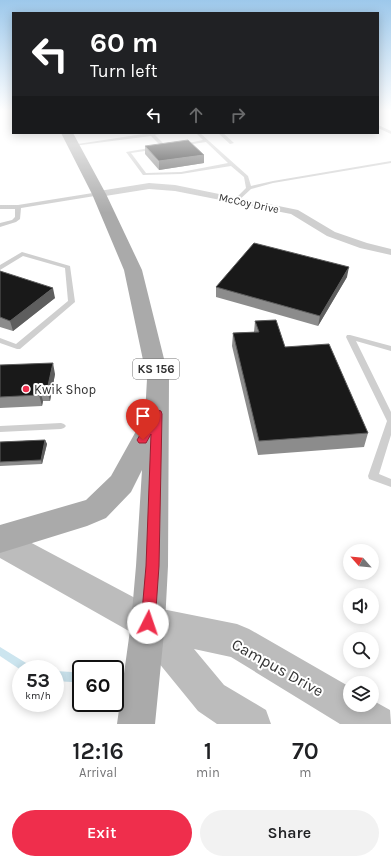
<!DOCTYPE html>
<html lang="en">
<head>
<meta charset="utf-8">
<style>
  body { margin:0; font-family:Karla,sans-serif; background:#f2f2f2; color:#202124; height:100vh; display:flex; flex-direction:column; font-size:15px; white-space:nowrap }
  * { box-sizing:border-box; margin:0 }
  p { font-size:13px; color:#757577 }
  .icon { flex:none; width:22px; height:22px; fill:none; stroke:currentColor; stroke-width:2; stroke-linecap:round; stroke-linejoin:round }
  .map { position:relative; height:724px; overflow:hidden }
  .side { display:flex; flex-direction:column; background:#fff; flex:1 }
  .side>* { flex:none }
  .top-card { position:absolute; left:12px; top:12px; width:367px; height:122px; border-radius:0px; box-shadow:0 2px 10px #0003; background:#202124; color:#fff; overflow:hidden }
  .needle { width:26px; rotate:297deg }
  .tools { position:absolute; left:343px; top:544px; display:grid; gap:8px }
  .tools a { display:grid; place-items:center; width:36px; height:36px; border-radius:50%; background:#fff; box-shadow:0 2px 10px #0003; font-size:20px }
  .speed { position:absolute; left:12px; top:660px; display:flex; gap:8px; font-size:20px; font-weight:700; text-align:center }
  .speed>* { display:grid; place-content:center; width:52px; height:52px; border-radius:50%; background:#fff; box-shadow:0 2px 10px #0003; line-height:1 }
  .speed small { font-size:10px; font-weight:400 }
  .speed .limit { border:2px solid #111; border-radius:6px; background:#fff; color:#111 }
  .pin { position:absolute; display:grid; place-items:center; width:34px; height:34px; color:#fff; margin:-41px -17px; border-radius:50% 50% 50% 0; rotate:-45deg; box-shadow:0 0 4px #0007 }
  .pin .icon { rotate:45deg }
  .me { position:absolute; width:44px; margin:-22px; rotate:4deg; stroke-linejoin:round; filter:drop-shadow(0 0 3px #0008) }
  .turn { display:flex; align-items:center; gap:14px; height:84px; padding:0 12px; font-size:18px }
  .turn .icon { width:52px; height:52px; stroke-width:2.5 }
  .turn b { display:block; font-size:28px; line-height:34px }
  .lanes { display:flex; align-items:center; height:38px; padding:0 12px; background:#0003; justify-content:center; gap:20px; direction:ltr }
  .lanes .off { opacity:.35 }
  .eta { display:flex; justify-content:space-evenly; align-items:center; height:68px; text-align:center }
  .eta b { font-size:24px; font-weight:600; line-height:28px }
  .action { display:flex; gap:8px; margin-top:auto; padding:8px 12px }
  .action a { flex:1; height:46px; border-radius:24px; background:#ef2e4c; color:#fff; font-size:16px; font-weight:600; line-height:46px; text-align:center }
  .action a+a { background:#f2f2f2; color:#202124 }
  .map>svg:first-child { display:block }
</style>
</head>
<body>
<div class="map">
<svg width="391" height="724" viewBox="0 0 391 724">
  <rect width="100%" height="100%" fill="#fff"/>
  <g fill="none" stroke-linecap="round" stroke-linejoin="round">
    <path fill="#cce5ef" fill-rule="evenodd" d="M0 647 31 666 33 669H21V670L0 656Z
      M55 671 72 672 75 674 77 677 75 680 72 682 55 681Z"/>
    <path fill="#cfcfcf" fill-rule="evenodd" d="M378 125 391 131V134L378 128Z
      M150 133H164L155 135 166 146V148L131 153 146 173 181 172 228 163 206 142 180 146 178 145 203 140 196 133H200L248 176 251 186 273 181 391 161V163L273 183 251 189 237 202 234 200 246 188 244 177 231 166 181 174 143 175 126 152 161 146 151 136 73 146 71 145Z
      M218 133H223L234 143 230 144Z
      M99 192 102 194 101 195 21 208 20 219 16 222 0 227V223L12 220 15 217V209H0V205H18Z
      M22 252 70 266 75 302 20 349H17L0 343V338L16 344 68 301 65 268 23 256 0 270V265Z
      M347 335H350L391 346V351L356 341 391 412V435L379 474 391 479V487L369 479 368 476 387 421 346 337Z
      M61 423 64 424 66 426 64 428 61 429 0 432V426Z"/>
    <path fill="#cfcfcf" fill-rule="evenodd" d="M149 183 175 185 298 210 335 232 367 243 391 249V255L360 248 327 236 291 214 175 191 149 189 99 197 94 194 99 191Z"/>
    <path fill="#bcbcbc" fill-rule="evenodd" d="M0 528 11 532 152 607 237 624 249 629 350 687V705H372V700L390 710 391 724H340L231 657 194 649 224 685 266 710 271 724H217L198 711 136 635 0 558Z"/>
    <path fill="#aaa" fill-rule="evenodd" d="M61 133H73L106 194 142 270 169 379 168 566 165 623 155 724H117L131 623 136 566 142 470 131 492 106 518 87 526 0 553V525L86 500 111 476 145 415 147 379 124 270 92 194Z"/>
  </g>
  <path fill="#8c8c8c" d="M145 146 204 155V163L159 170 145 154Z
    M0 271 55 298 13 331 0 327Z
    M347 277 318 326 216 297V287Z
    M255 321 285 347 368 433 364 447 258 455 232 346 233 333 254 332Z
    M0 365 55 374 50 401H43L42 406 0 408Z
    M45 440 47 444 42 464 0 466V442Z"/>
  <path fill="#5e5e5e" d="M204 155V163L159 170V161Z
    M349 267 347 277 318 326 320 316Z
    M53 288 55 298 13 331 10 321Z
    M53 363 55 374 50 401 47 390Z
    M40 390 43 401 42 406 39 395Z
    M45 440 47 444 42 464 41 460Z"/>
  <path fill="#191919" stroke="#5e5e5e" d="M188 140 204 155 159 161 145 146Z
    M254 243 349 267 320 316 216 287Z
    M0 271 53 288 10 321 0 317Z
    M276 320 285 347 329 344 368 433 259 441 233 333 259 332 255 321Z
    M53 363 47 390H40L39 395 0 397V365Z
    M45 440 41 460 0 462V442Z"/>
  <linearGradient id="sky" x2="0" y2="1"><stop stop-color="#9dc8eb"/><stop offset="0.52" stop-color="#fff"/><stop offset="1" stop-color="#fff" stop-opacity="0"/></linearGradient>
  <rect width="391" height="213" fill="url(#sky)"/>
  <path fill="#ef2e4c" stroke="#9b1e31" d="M157 410 161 411 162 414 159 566 155 623 153 628 148 630 143 628 141 623 146 566 151 434 146 443H139L137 440 154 411Z"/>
  <circle fill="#ef2e4c" stroke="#fff" stroke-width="1.5" cx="26" cy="389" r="4"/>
  <g text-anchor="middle" stroke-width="4" stroke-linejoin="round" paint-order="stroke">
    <g font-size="11" fill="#323232" stroke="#fff">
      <text transform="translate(249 203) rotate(12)" y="4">McCoy Drive</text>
    </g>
    <rect fill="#fff" stroke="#707070" stroke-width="1" x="133" y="359" width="46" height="20" rx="3"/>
    <g font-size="12" font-weight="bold" fill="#323232">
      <text x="156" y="373">KS 156</text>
    </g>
    <g font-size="13" fill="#323232" stroke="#fff" text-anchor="start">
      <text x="34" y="394">Kwik Shop</text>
    </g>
    <g font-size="16" fill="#323232" stroke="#fff">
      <text transform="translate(278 667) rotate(29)" y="6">Campus Drive</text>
    </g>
  </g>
</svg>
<div class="tools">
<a><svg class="needle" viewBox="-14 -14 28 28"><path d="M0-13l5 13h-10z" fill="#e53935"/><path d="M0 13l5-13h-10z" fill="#757577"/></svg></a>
<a><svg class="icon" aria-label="sound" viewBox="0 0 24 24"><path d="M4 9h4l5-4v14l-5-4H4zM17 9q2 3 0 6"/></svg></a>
<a><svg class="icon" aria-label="search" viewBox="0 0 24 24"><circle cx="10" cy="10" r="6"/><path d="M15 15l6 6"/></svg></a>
<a><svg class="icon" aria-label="layers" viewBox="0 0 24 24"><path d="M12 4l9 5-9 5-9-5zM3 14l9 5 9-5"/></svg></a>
</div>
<div class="speed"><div>53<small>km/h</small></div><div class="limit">60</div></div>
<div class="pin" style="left:143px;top:440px;background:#d93025"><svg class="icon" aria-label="arrive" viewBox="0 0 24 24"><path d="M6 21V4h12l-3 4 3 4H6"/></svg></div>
<svg class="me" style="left:148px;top:623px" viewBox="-20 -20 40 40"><circle r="19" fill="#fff"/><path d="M0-13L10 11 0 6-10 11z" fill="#ef2e4c"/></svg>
<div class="top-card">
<div class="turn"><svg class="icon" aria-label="left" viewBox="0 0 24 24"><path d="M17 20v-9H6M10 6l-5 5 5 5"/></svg><div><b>60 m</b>Turn left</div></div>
<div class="lanes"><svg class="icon" aria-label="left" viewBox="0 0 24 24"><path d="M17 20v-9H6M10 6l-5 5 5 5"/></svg><svg class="icon off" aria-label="ahead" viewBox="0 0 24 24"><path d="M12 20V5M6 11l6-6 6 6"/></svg><svg class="icon off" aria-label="right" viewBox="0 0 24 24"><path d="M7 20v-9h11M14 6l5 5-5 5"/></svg></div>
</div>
</div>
<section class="side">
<div class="eta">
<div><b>12:16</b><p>Arrival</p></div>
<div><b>1</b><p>min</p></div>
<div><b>70</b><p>m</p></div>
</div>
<div class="action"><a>Exit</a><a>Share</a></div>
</section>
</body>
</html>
